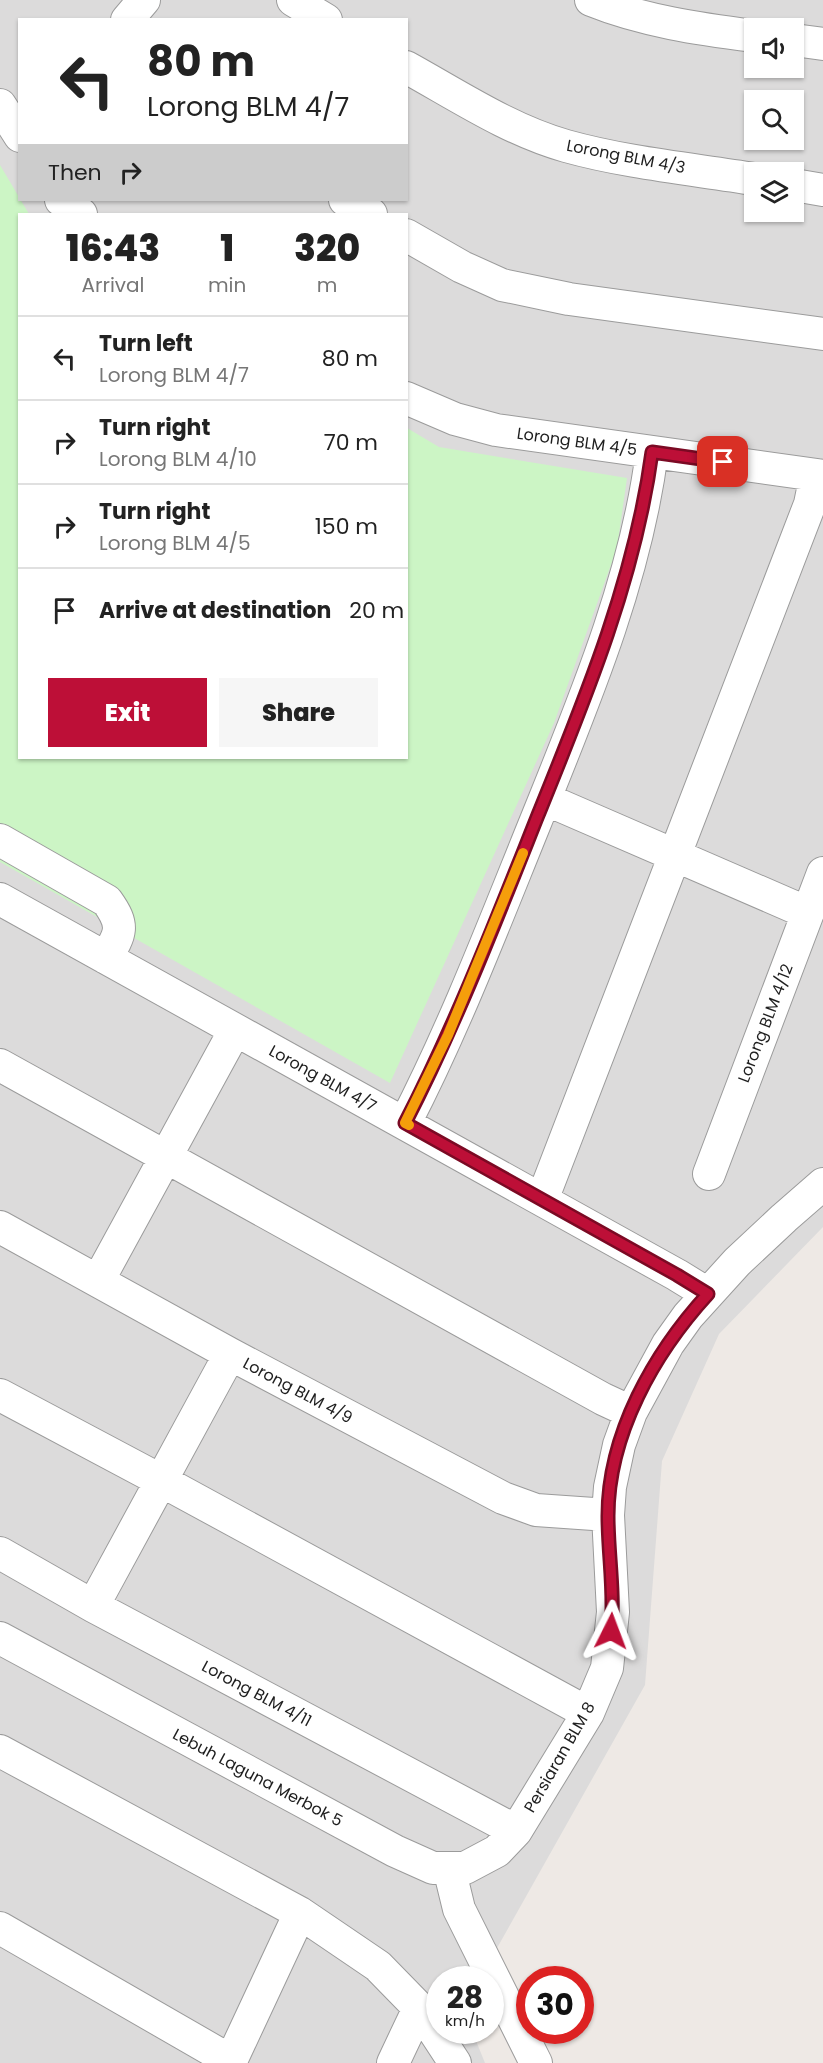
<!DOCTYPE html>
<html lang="en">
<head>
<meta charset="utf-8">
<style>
  body { margin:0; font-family:Poppins,sans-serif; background:#f6f6f6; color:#222; height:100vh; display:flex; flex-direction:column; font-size:22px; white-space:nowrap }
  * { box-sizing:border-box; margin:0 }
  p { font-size:20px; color:#767676 }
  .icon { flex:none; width:33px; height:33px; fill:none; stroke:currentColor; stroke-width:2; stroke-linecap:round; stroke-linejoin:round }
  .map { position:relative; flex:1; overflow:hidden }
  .side { position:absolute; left:18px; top:213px; width:390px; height:546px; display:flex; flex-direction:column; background:#fff; border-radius:0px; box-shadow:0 2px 4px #0004 }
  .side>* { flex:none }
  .banner { position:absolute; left:18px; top:18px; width:390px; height:183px; border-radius:0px; box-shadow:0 2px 4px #0004; background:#fff; color:#222; overflow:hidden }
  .tools { position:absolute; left:744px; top:18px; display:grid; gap:12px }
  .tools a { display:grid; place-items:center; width:60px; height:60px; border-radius:0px; background:#fff; box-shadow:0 2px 4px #0004; font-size:30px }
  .speed { position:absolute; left:426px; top:1966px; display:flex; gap:12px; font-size:30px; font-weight:700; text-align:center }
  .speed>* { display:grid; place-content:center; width:78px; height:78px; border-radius:50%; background:#fff; box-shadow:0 2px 4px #0004; line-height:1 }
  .speed small { font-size:15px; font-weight:400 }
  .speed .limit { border:9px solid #d22; background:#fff; color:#111 }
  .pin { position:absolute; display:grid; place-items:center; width:51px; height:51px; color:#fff; margin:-26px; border-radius:12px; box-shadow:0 3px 9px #0006 }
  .me { position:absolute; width:66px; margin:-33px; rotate:3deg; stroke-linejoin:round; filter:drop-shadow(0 0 4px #0008) }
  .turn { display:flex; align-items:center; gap:21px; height:126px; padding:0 30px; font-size:27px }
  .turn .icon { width:78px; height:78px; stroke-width:2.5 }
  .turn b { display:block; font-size:42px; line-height:51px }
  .then { display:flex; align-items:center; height:57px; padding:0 30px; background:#0003; gap:12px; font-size:22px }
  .eta { display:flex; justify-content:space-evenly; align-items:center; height:102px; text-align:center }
  .eta b { font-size:36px; font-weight:800; line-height:42px }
  .cta { display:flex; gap:12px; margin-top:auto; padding:12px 30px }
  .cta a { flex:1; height:69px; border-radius:0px; background:#bd0f37; color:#fff; font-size:24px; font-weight:800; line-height:69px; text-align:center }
  .cta a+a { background:#f6f6f6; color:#222 }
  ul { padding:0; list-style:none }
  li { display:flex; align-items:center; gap:18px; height:84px; padding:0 30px; border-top:2px solid #e0e0e0 }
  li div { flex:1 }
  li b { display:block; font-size:22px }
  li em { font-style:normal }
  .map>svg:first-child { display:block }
</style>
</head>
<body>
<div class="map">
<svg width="823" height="2063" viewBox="0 0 823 2063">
  <rect width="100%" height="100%" fill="#eee9e5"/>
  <path fill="#dcdbdb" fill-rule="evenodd" d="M0 0H823V1227L719 1334 662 1461 645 1685 479 1980H440V2031H472L485 2063H0ZM20 20H406V200H20ZM754 28H794V68H754ZM754 100H794V140H754ZM754 172H794V212H754ZM20 214H406V758H20Z"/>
  <path fill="#ccf5c5" d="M0 165 29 214H20V758H406L407 428 439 447 627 478 617 548 554 723 390 1083 0 862Z"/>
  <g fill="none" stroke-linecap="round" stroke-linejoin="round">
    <g stroke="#9b9b9b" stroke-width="34">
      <path id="minor" d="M293 0 326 20
        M591 0C643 21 699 29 754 36
        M127 20 144 0
        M794 40 823 44
        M406 67C457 95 509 130 566 146 627 163 692 169 754 179
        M0 105 20 136
        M794 185 823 190
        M61 200 81 214
        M345 200 371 214
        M406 235 462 267 502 285 569 299 823 334
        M406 398 455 419 496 430 823 476
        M545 799 808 913
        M0 840 107 901C125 926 121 933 106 958
        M0 899 677 1275 708 1294
        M0 1065 603 1399 631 1412
        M405 1123C455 1026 494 924 535 823 583 704 636 579 652 452
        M709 1174 823 873
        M542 1200 810 504 816 475
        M0 1227 230 1354 503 1498 536 1510 608 1515
        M98 1281 235 1030
        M0 1395 160 1480 588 1713
        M0 1553 93 1606 516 1831
        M93 1606 230 1354
        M0 1638 395 1851 433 1868H465L497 1851 516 1831 588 1713 607 1668 613 1612 608 1515 610 1487 619 1445 631 1412 668 1344 688 1316 737 1262 784 1218 823 1184
        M0 1751 300 1913 378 1966 419 2008 455 2063
        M449 1868 459 1909 536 2063
        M0 1928 231 2061
        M230 2063 300 1913
        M393 2063 419 2008"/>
    </g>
    <use href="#minor" stroke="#fff" stroke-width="32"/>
  </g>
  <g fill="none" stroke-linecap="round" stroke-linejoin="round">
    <g stroke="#7b0a24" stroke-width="15">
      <path id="route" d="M611 1631C615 1593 608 1554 608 1516 608 1434 654 1353 708 1294L677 1275 405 1123C456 1024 497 918 538 815 586 697 635 578 652 452L723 462"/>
    </g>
    <use href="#route" stroke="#bd0f37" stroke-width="10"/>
    <path stroke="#f59e0b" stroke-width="10" d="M409 1125 405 1123 448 1035 523 853"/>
  </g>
  <g text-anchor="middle" stroke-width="6" stroke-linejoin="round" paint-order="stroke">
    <g font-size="16" fill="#1e1e1e" stroke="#fff">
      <text transform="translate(626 156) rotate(11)" y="6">Lorong BLM 4/3</text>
      <text transform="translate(577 441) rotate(8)" y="6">Lorong BLM 4/5</text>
      <text transform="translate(765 1023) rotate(-69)" y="6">Lorong BLM 4/12</text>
      <text transform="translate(323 1078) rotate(29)" y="6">Lorong BLM 4/7</text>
      <text transform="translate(298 1390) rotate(28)" y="6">Lorong BLM 4/9</text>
      <text transform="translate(257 1693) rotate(28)" y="6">Lorong BLM 4/11</text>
      <text transform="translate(559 1757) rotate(-60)" y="6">Persiaran BLM 8</text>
      <text transform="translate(258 1777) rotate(28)" y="6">Lebuh Laguna Merbok 5</text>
    </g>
  </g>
</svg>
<div class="tools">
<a><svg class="icon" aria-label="sound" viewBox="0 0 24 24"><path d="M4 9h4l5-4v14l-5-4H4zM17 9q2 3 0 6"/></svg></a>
<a><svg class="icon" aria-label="search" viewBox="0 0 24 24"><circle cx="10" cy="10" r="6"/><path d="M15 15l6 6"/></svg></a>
<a><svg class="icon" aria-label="layers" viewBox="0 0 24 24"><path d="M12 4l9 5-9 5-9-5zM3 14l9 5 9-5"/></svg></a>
</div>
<div class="speed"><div>28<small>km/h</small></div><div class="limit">30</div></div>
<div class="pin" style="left:723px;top:462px;background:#d93025"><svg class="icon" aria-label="arrive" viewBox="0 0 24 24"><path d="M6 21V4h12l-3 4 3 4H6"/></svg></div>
<svg class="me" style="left:611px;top:1631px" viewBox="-20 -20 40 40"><path d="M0-17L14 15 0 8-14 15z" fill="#bd0f37" stroke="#fff" stroke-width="4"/></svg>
<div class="banner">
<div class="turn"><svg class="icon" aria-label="left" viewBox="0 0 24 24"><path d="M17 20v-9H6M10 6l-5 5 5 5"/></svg><div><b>80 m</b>Lorong BLM 4/7</div></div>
<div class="then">Then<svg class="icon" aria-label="right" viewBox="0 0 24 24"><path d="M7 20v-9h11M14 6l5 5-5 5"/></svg></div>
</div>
<section class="side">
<div class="eta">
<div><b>16:43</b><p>Arrival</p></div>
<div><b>1</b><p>min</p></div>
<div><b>320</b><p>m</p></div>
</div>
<ul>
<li><svg class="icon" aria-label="left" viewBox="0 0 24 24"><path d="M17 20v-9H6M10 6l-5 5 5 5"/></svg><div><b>Turn left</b><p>Lorong BLM 4/7</p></div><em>80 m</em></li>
<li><svg class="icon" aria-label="right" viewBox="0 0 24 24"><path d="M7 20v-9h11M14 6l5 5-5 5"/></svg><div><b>Turn right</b><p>Lorong BLM 4/10</p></div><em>70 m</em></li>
<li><svg class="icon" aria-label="right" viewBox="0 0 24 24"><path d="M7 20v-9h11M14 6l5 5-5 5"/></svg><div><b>Turn right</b><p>Lorong BLM 4/5</p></div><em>150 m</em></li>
<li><svg class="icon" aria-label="arrive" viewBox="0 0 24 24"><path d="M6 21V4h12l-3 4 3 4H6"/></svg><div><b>Arrive at destination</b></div><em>20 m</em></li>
</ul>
<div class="cta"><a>Exit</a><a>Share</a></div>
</section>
</div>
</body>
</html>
